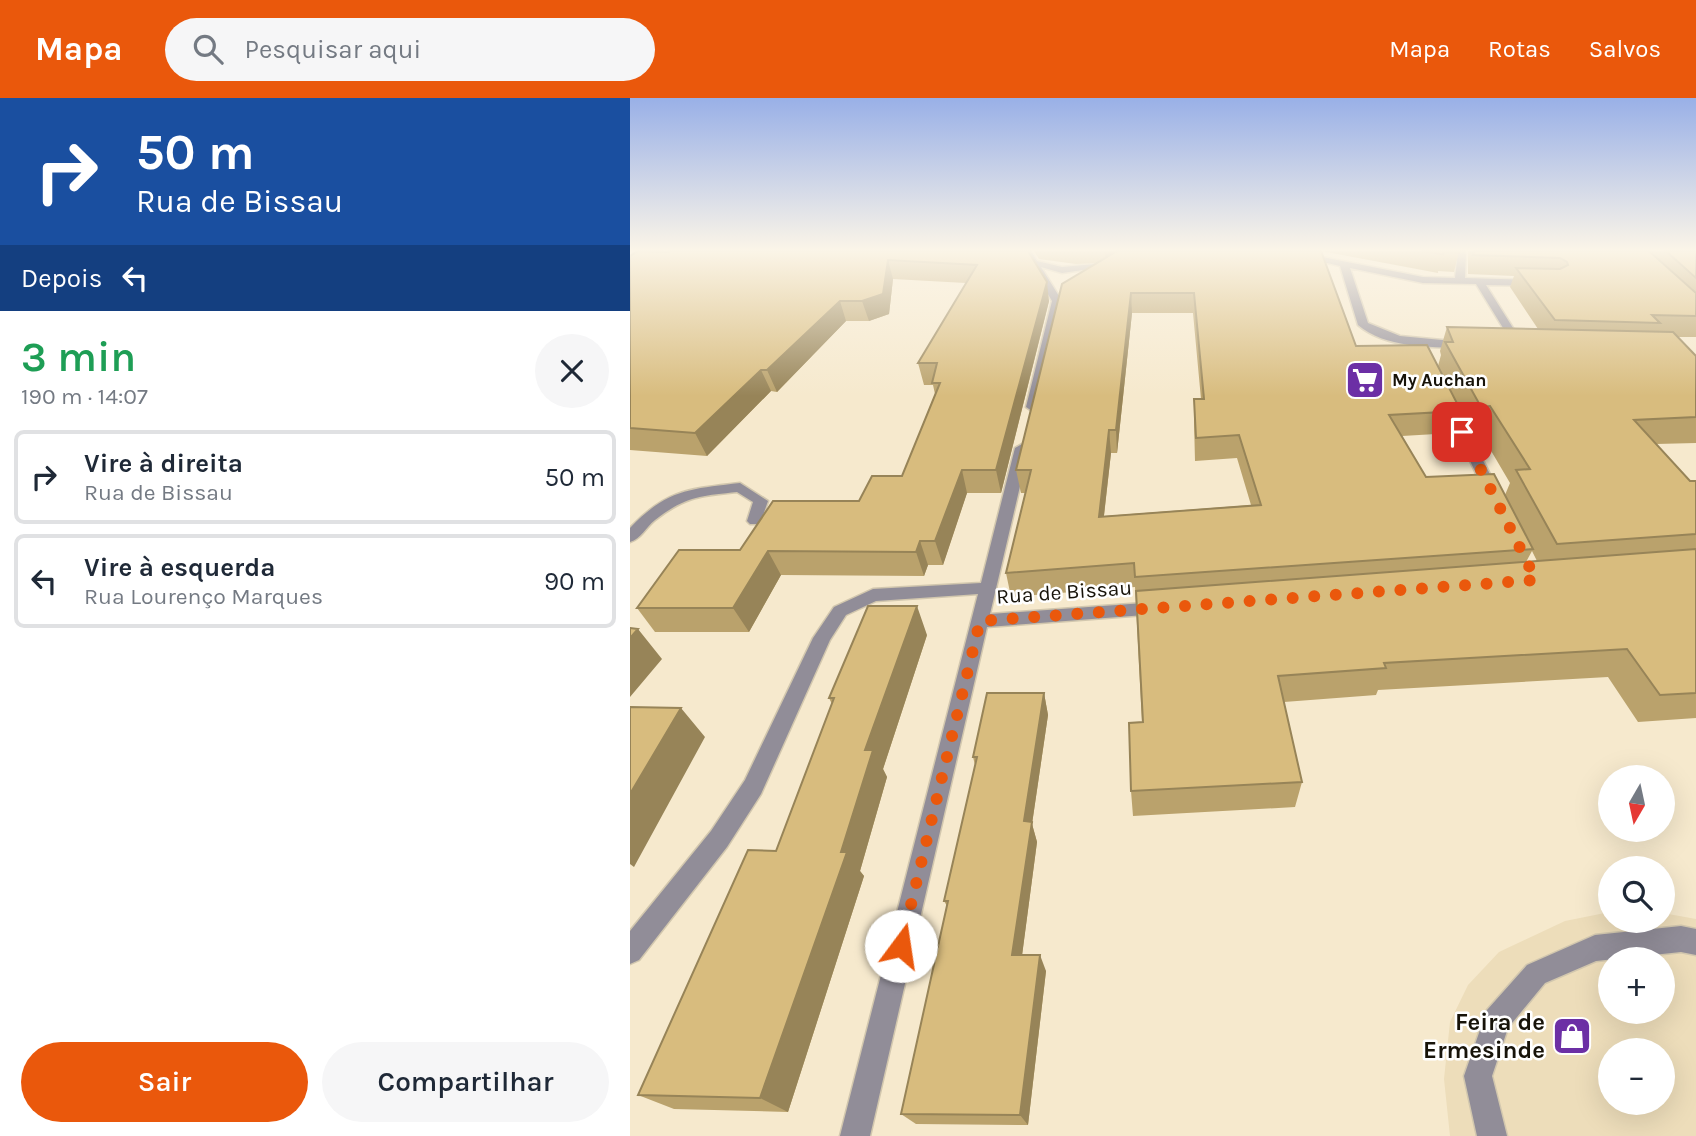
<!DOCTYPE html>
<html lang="pt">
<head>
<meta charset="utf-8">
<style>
  body { margin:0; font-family:Karla,sans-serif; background:#f6f6f7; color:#1f2937; height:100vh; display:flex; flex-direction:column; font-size:26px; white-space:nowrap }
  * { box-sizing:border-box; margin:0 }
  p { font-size:23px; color:#747a83 }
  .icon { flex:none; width:38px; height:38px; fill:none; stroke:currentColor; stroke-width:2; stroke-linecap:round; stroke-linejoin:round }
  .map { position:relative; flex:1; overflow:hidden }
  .panel { display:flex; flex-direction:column; background:#fff; width:630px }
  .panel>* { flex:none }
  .top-card { background:#1a4fa0; color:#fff; overflow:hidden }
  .needle { width:46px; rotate:189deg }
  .fabs { position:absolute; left:968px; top:667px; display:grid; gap:14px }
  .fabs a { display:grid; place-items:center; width:77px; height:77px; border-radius:50%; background:#fff; box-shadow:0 7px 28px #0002; font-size:35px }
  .pin { position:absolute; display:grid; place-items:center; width:60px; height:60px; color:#fff; margin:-30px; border-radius:14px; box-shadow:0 4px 10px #0006 }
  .me { position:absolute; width:77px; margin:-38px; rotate:14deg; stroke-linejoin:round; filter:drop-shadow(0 0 5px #0008) }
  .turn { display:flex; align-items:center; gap:24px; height:147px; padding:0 21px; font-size:32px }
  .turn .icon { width:91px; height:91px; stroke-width:2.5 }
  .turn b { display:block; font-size:49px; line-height:60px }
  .then { display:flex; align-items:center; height:66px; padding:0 21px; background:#0003; gap:14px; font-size:26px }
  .round { display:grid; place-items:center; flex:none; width:74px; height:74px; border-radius:37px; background:#f6f6f7 }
  .overview { display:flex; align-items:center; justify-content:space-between; height:119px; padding:0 21px }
  h1 { font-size:42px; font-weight:600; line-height:52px; color:#1e9e55 }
  .primary-button { display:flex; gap:14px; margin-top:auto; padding:14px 21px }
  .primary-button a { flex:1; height:80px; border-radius:42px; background:#ea580c; color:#fff; font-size:28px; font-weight:600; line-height:80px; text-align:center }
  .primary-button a+a { background:#f6f6f7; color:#1f2937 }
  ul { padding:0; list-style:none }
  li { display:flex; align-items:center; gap:21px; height:94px; margin:0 14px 10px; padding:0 7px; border:4px solid #e0e1e3; border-radius:10px }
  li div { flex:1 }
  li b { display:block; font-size:26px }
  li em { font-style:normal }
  header { display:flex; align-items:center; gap:42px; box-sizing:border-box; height:98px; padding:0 35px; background:#ea580c; color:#fff }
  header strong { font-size:33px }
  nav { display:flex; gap:38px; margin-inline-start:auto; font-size:24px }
  .search { width:490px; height:63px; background:#f6f6f7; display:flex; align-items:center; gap:18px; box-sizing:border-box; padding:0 24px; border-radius:38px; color:#747a83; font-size:26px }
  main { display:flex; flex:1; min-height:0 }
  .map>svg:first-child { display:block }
</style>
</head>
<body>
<header>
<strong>Mapa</strong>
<div class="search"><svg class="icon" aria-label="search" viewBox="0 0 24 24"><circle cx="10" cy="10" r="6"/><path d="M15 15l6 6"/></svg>Pesquisar aqui</div>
<nav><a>Mapa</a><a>Rotas</a><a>Salvos</a></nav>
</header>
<main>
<section class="panel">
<div class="top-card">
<div class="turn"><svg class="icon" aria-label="right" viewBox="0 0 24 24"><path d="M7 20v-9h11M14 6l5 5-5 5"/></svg><div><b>50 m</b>Rua de Bissau</div></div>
<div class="then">Depois<svg class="icon" aria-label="left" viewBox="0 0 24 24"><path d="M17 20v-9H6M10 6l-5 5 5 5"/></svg></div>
</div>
<div class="overview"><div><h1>3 min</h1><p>190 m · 14:07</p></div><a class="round"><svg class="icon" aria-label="close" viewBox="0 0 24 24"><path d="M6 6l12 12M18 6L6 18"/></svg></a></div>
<ul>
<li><svg class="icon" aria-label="right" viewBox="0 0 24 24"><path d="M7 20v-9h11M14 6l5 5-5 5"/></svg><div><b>Vire à direita</b><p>Rua de Bissau</p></div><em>50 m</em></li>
<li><svg class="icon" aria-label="left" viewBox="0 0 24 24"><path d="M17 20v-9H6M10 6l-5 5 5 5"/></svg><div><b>Vire à esquerda</b><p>Rua Lourenço Marques</p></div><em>90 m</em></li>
</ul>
<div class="primary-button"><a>Sair</a><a>Compartilhar</a></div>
</section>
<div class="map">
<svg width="1066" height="1038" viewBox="0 0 1066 1038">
  <rect width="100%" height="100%" fill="#f6e9cd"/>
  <path fill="#edddba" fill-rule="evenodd" d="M980 814V822H1032L1033 815 1066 821V1038H820L814 981 820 924 838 887 869 854 935 823ZM980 861H1032V914H980ZM980 952H1032V1004H980Z"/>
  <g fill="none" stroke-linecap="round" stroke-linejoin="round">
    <g stroke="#d2c7ae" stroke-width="3">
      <path id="service" d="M110 385 138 403 130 426H120L117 423 123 404 107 394C70 398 56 398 25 422 16 429 11 441 0 444V430C37 391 60 391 110 385Z"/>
    </g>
    <g stroke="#d2c7ae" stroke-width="3">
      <path id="minor" d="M393 153H401L407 163 432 169 477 165 481 168 432 175 411 169 432 203 408 309 402 313 396 309 422 203Z
        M647 153H662L793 179 825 180 828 153H836L835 180 903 182 908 185 903 188 856 187 895 249 886 251 846 186 793 185 720 170 738 225 770 238 833 244 838 247 833 250C799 249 755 250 728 227L710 168Z
        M818 301 824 305 870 396 868 399H858L856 396 812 305Z
        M392 346 399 350 360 516 528 504 537 510 528 516 357 529 240 1038H210L348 496 246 503 216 517 200 542 131 696 97 749 9 862 0 866V833L81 733 115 682 183 540 204 509 243 491 351 485 385 350Z
        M1051 828 1066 831V857L1051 854 966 863 915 885 878 930 862 978 877 1038H847L834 978 857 912 897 867 965 837Z"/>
    </g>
    <g stroke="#d2c7ae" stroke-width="3">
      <path id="secondary" d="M17 153H26L0 169V162Z"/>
    </g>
    <use href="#service" fill="#918d98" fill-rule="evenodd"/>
    <use href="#minor" fill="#918d98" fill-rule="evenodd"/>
    <use href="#secondary" fill="#676171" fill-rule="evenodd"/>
  </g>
  <path fill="#baa26c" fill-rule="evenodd" d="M398 153 419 203 371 395H337L313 467H298L294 478 151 477 119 534H25L7 510 110 452 229 403 272 378 305 296 303 287H294L288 265 336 185 263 181 259 216 239 223H216L147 294 141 293 77 358 0 352V158L38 154Z
    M404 153H691L726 248 808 268 811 257 810 253 817 229 908 231 880 189 884 178 838 176V153H1066V239H1048L1066 258V345L1026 346 1060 383H1066V620L1008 624 978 579 748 592 746 597 654 604 672 684 665 709 503 718 501 693 512 624 505 489 381 499 376 475 395 395H391L386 372 467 165 446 166 409 161ZM502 215H563L571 301H564V323L565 363 607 360 621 407 474 418 481 355H487ZM831 314 842 334H850L880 385 875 397 796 379 772 338 823 335ZM902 453 907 463 896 464Z
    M691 153H829L824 174 808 173V175Z
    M297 537 253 671 257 679 230 773 234 778 158 1014 44 1011 8 997 146 753 202 606 199 600Z
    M414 595 418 617 402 726 407 744 392 857 416 873 398 1027 286 1026 271 1016 317 808 314 803 345 667 343 659Z"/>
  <path fill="#978458" d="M475 153H503L476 165Z
    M258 162 263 181 259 216 239 223 232 203Z
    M417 184 419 203 371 395 366 372Z
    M501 195 502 215 487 355 486 332Z
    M210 203 216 223 147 294 137 272Z
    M131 272 141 293 77 358 65 335Z
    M479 332 481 355 471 443 469 419Z
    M332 372 337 395 313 467 305 443Z
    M290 443 298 467 294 478 286 454Z
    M138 453 151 477 119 534 103 510Z
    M287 508 297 537 253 671 257 679 230 773 234 778 158 1014 130 1000 211 754 235 652Z
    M8 531 32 561 0 599V540Z
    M414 595 418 617 402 726 407 744 390 873 382 857 394 723Z
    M51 610 75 639 4 769 0 766V696Z
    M410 857 416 873 398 1027 390 1017Z"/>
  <path fill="#d8bc7e" stroke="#978458" stroke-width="2" fill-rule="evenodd" d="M8 153 38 154 40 153H398L417 184 366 372H332L305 443H290L286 454 138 453 103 510H7L49 452H110L143 403H229L242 378H272L310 285H302L307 265H288L347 167 258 162 253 196 232 203H210L137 272H131L65 335 0 330V158Z
    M487 153H691L726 248 797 247 831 313 759 317 796 379 864 376 903 451 505 479 504 465 376 475 401 372H386L432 186ZM501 195H564L574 301H564L566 340 609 337 631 407 469 419 479 332H486Z
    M792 153H829V155L813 154V156Z
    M844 153H1019L1066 195V218L1022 217 1030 225 925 222 886 170 930 171 938 167 937 164 930 160 843 157Z
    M1036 153H1066V180Z
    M817 229 1043 234 1066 258V319L1004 322 1060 383H1066V436L927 446 886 372 900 371 860 308 851 309 815 244H823Z
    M1066 451V595L1030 597 997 551 754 565 756 570 648 578 672 684 501 693 499 625 513 624 506 493Z
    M238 508H287L235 652H243L211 754H217L130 1000 8 997 118 752 146 753 204 600H199Z
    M0 530 8 531 0 540Z
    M357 595H414L394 723 402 724 382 857H410L390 1017 271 1016 318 803H314L347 659H343Z
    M0 609 51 610 0 696Z"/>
  <linearGradient id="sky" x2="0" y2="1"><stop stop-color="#99b0e7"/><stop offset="0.51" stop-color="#fbf5e8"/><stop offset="1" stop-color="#fbf5e8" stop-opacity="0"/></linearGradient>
  <rect width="1066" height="298" fill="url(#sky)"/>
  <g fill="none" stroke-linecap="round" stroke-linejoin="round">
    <path stroke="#ea580c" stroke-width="12" stroke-dasharray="0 21.6" d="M271 848 350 523 906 482 832 334"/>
  </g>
  <defs>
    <g id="supermarket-square" transform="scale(2.0125)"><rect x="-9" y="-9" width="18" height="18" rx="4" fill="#6c2fa5" stroke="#fff"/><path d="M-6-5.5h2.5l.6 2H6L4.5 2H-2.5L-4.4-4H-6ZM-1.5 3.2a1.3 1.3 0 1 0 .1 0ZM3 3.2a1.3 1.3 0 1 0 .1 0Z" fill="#fff"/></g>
    <g id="shop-square" transform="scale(2.0125)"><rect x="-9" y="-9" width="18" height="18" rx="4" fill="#6c2fa5" stroke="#fff"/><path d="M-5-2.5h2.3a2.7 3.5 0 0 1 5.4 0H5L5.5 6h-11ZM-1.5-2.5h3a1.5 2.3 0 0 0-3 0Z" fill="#fff"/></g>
  </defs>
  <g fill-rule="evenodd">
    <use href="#supermarket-square" x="735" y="282"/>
    <use href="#shop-square" x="942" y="938"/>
  </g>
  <g text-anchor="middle" stroke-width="5" stroke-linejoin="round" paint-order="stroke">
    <g font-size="18" font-weight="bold" fill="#171309" stroke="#fff" text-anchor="start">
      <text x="762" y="288">My Auchan</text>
    </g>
    <g font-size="21" fill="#171309" stroke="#fff">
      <text transform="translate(434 494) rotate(-4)" y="7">Rua de Bissau</text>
    </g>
    <g font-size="24" font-weight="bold" fill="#171309" stroke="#fff" text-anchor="end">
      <text x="915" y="932">Feira de<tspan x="915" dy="28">Ermesinde</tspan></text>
    </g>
  </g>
</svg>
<div class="fabs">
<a><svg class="needle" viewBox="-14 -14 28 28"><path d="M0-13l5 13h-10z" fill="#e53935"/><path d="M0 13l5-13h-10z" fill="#747a83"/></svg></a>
<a><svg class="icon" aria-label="search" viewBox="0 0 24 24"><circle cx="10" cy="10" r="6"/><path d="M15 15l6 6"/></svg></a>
<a>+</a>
<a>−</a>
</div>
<div class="pin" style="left:832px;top:334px;background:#d93025"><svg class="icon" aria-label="arrive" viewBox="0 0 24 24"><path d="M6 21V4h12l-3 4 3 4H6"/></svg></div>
<svg class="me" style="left:271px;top:848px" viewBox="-20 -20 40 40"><circle r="19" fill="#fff"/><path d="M0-13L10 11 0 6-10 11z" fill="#ea580c"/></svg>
</div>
</main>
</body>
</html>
